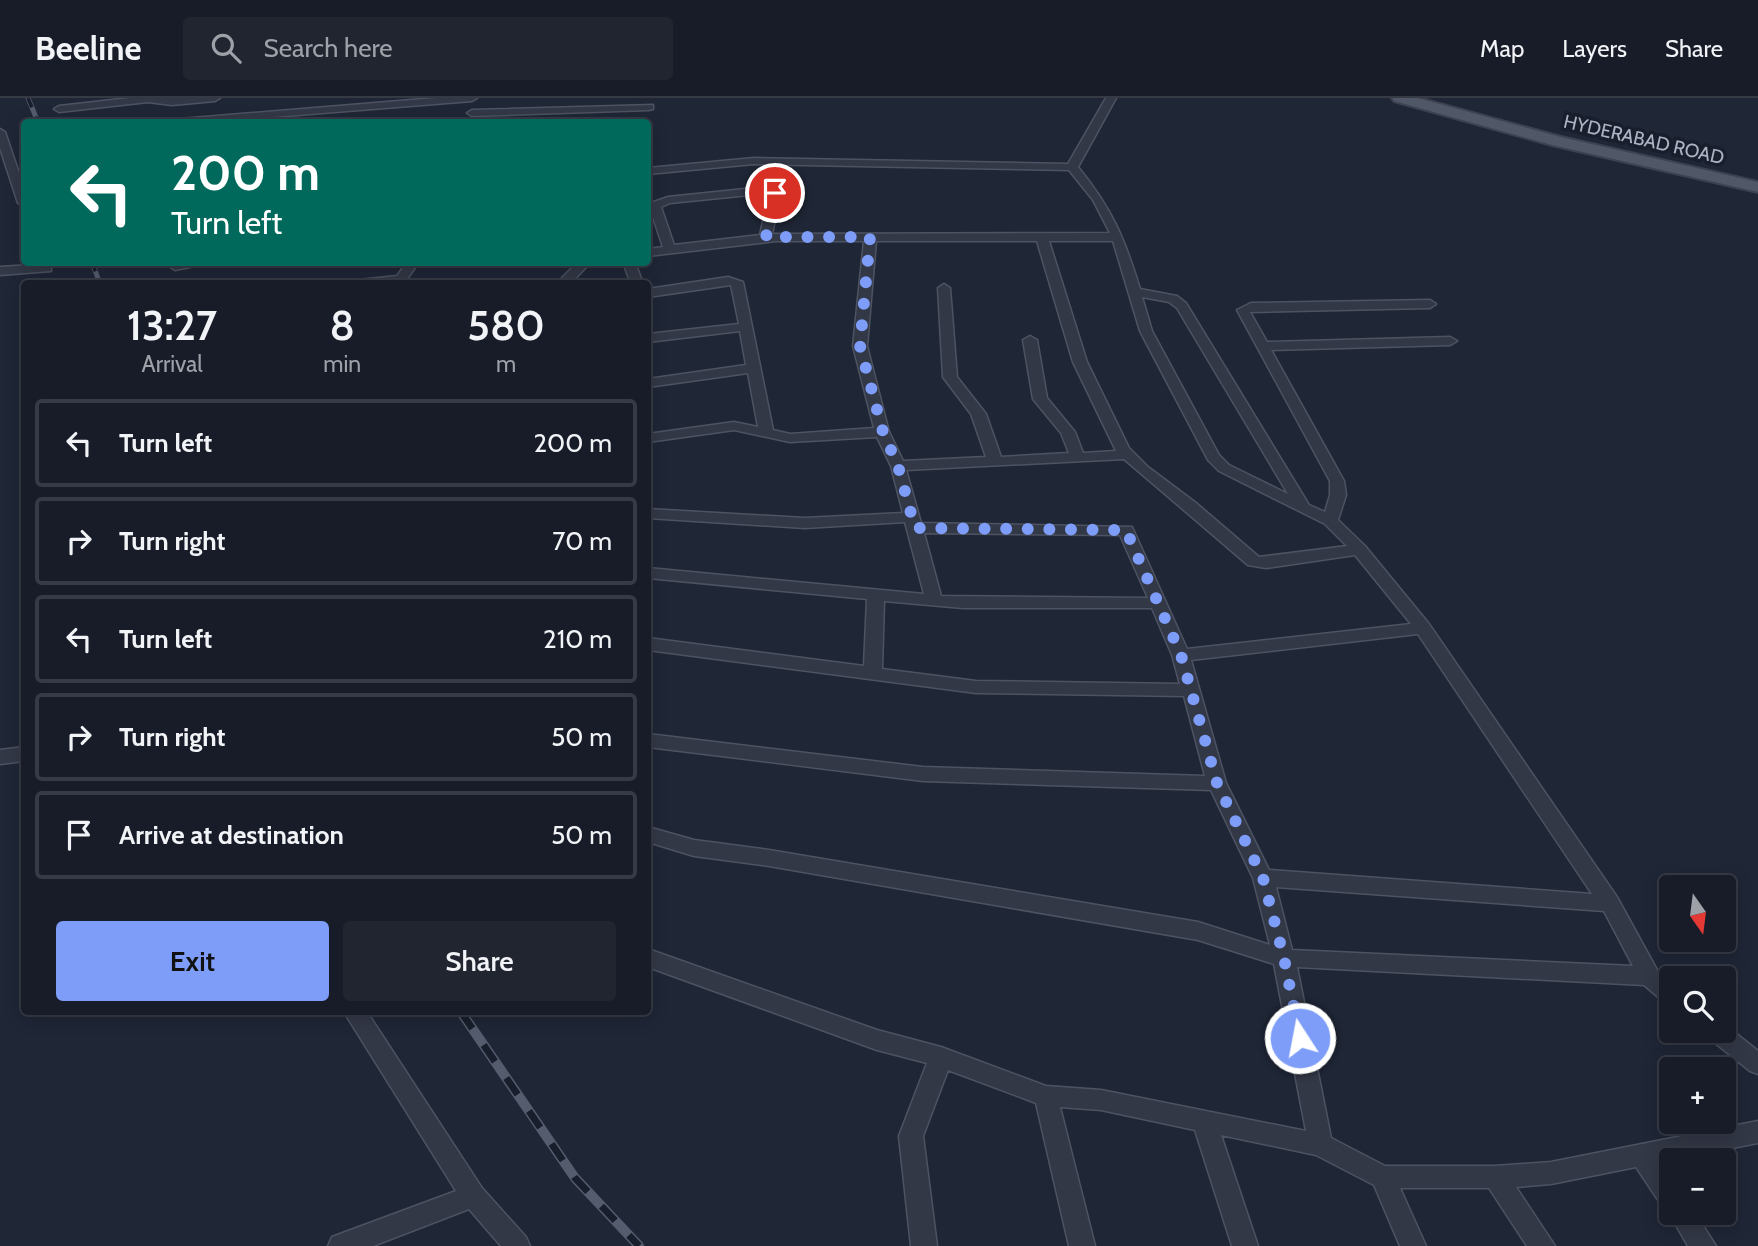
<!DOCTYPE html>
<html lang="en">
<head>
<meta charset="utf-8">
<style>
  body { margin:0; font-family:Cabin,sans-serif; background:#202530; color:#f1f3f6; height:100vh; display:flex; flex-direction:column; font-size:26px; white-space:nowrap }
  * { box-sizing:border-box; margin:0 }
  p { font-size:23px; color:#9ea1a8 }
  .icon { flex:none; width:38px; height:38px; fill:none; stroke:currentColor; stroke-width:2; stroke-linecap:round; stroke-linejoin:round }
  .map { position:relative; flex:1; overflow:hidden }
  .sheet { position:absolute; left:21px; top:182px; width:630px; height:735px; display:flex; flex-direction:column; background:#171c28; border-radius:7px; box-shadow:0 4px 18px #0003,0 0 0 2px #363a45 }
  .sheet>* { flex:none }
  .guide { position:absolute; left:21px; top:21px; width:630px; height:147px; border-radius:7px; box-shadow:0 4px 18px #0003,0 0 0 2px #363a45; background:#00695c; color:#fff; overflow:hidden }
  .needle { width:46px; rotate:166deg }
  .fabs { position:absolute; left:1659px; top:777px; display:grid; gap:14px }
  .fabs a { display:grid; place-items:center; width:77px; height:77px; border-radius:7px; background:#171c28; box-shadow:0 4px 18px #0003,0 0 0 2px #363a45; font-size:35px }
  .pin { position:absolute; display:grid; place-items:center; width:60px; height:60px; color:#fff; margin:-30px; border:4px solid #fff; border-radius:50%; box-shadow:0 2px 7px #0007 }
  .me { position:absolute; width:77px; margin:-38px; rotate:349deg; stroke-linejoin:round; filter:drop-shadow(0 0 5px #0008) }
  .turn { display:flex; align-items:center; gap:24px; height:147px; padding:0 35px; font-size:32px }
  .turn .icon { width:91px; height:91px; stroke-width:2.5 }
  .turn b { display:block; font-size:49px; line-height:60px }
  .eta { display:flex; justify-content:space-evenly; align-items:center; height:119px; text-align:center }
  .eta b { font-size:42px; font-weight:600; line-height:49px }
  .action { display:flex; gap:14px; margin-top:auto; padding:14px 35px }
  .action a { flex:1; height:80px; border-radius:7px; background:#7d9df8; color:#111; font-size:28px; font-weight:600; line-height:80px; text-align:center }
  .action a+a { background:#202530; color:#f1f3f6 }
  ul { padding:0; list-style:none }
  li { display:flex; align-items:center; gap:21px; height:88px; margin:0 14px 10px; padding:0 21px; border:4px solid #363a45; border-radius:7px }
  li div { flex:1 }
  li b { display:block; font-size:26px }
  li em { font-style:normal }
  header { display:flex; align-items:center; gap:42px; box-sizing:border-box; height:98px; padding:0 35px; background:#171c28; border-bottom:2px solid #363a45 }
  header strong { font-size:33px }
  nav { display:flex; gap:38px; margin-inline-start:auto; font-size:24px }
  .search { width:490px; height:63px; background:#202530; display:flex; align-items:center; gap:18px; box-sizing:border-box; padding:0 24px; border-radius:7px; color:#9ea1a8; font-size:26px }
  .map>svg:first-child { display:block }
</style>
</head>
<body>
<header>
<strong>Beeline</strong>
<div class="search"><svg class="icon" aria-label="search" viewBox="0 0 24 24"><circle cx="10" cy="10" r="6"/><path d="M15 15l6 6"/></svg>Search here</div>
<nav><a>Map</a><a>Layers</a><a>Share</a></nav>
</header>
<div class="map">
<svg width="1758" height="1148" viewBox="0 0 1758 1148">
  <rect width="100%" height="100%" fill="#1f2636"/>
  <g fill="none" stroke-linecap="round" stroke-linejoin="round">
    <g stroke="#4d5362" stroke-width="3">
      <path id="street" d="M130 0H220L215 3 172 7 148 4 59 14 54 11 59 8Z
        M436 0H477L472 3 211 24H175L180 21Z
        M1106 0H1116L1078 69C1112 111 1124 139 1140 191L1177 198 1186 205 1309 407 1325 414 1330 397V383L1237 212 1251 205 1430 202 1436 206 1430 210 1250 214 1267 244 1450 239 1457 243 1450 247 1271 252 1344 383 1346 397 1338 422 1365 448 1429 526 1617 799 1657 872 1671 883V905L1663 903 1644 887 1297 869 1331 1040 1385 1068H1495L1551 1064 1758 1023V1045L1661 1064 1671 1079V1115H1695L1716 1148H1688L1669 1115 1670 1111 1662 1108 1636 1069 1551 1086 1516 1089 1555 1148H1527L1489 1090H1400L1426 1148H1400L1374 1087 1316 1057 1221 1037 1258 1148H1232L1195 1032 1101 1012 1060 1009 1095 1148H1069L1036 1005 948 972 923 1038 937 1148H911L899 1038 927 965 877 952 648 869V851L877 932 941 949 1046 988 1101 992 1306 1033 1274 866 1198 842 769 768 694 758 648 744V729L694 742 769 752 1198 824 1270 847 1253 780 1211 692 923 683 648 649V636L923 669 1205 678 1184 598 976 595 648 552V540L864 568 867 501 648 480V470L924 496 905 424 805 430 648 420V411L805 420 903 415 891 368 877 339 790 344 734 332 648 344V336L734 324 758 329 748 275 648 289V281L746 267 740 233 648 244V236L739 226 731 187 648 199V191L728 179 743 184 773 332 790 336 874 330 853 248 864 143H776L648 158V151L663 149 649 107 651 105 668 99 773 88 781 95 772 136 1110 135 1093 102 1069 72 754 66 648 76V70L754 60 1068 66ZM769 95 760 137 674 147 661 109 670 105ZM876 143H1037L1073 264 1116 353 1083 355 1075 334 1047 300 1037 242 1030 238 1023 242 1033 301 1061 335 1069 355 1001 359 986 316 957 279 950 190 944 186 938 190 943 279 971 316 986 359 903 363 889 334 867 248ZM1049 143H1113L1140 233 1208 362 1219 373 1325 426 1347 448 1259 459 1196 405 1148 369 1129 350 1087 264ZM1142 199 1169 204 1177 210 1288 396 1229 367 1219 357 1152 233ZM1124 361 1248 467 1266 470 1355 457 1411 526 1187 551 1132 429 921 425 906 372ZM924 435 1120 437 1148 500 941 498ZM884 503 963 510H1152L1172 557 1180 586 976 583 882 571ZM1418 536 1592 796 1269 772 1226 685 1191 562ZM1276 789 1604 813 1633 868 1292 852Z
        M653 7V11L649 12 472 18 467 15 472 12Z
        M0 31 5 34 24 90V108L18 105 0 50Z
        M174 164H215L175 172 169 168Z
        M407 164H419L407 181 408 186H353L359 182 397 178Z
        M578 164H591L570 186H556Z
        M623 164H635L643 186H631Z
        M47 166 51 167V173L0 177V169Z
        M24 649V663L0 666V652Z
        M344 914H367L482 1090 526 1139 530 1148H501L469 1111 373 1148H328L332 1139 456 1093Z
        M1724 926 1758 953V976L1750 973 1709 940 1706 933H1724Z"/>
    </g>
    <g stroke="#3c4250" stroke-width="4">
      <path id="primary" d="M1392 0H1418L1561 39 1758 84V94L1552 47 1394 3Z"/>
    </g>
    <use href="#street" fill="#333847" fill-rule="evenodd"/>
    <use href="#primary" fill="#505767" fill-rule="evenodd"/>
    <g stroke="#545c6e" stroke-width="5">
      <path id="rail-far1" d="M28 0 38 24
        M92 164 100 186"/>
    </g>
    <g stroke="#545c6e" stroke-width="10">
      <path id="rail" d="M461 914 575 1080 639 1148"/>
    </g>
    <use href="#rail-far1" stroke="#181e2b" stroke-width="3.5" stroke-dasharray="10" stroke-linecap="butt"/>
    <use href="#rail" stroke="#181e2b" stroke-width="7" stroke-dasharray="20" stroke-linecap="butt"/>
  </g>
  <g fill="none" stroke-linecap="round" stroke-linejoin="round">
    <path stroke="#7d9df8" stroke-width="12" stroke-dasharray="0 21.6" d="M775 95 766 139H870L860 248 883 334 898 368 915 430 1126 432 1181 557 1217 685 1263 780 1284 860 1300 940"/>
  </g>
  <g text-anchor="middle" stroke-width="7" stroke-linejoin="round" paint-order="stroke">
    <g font-size="19" fill="#adb3c4" stroke="#181e2b">
      <text transform="translate(1644 41) rotate(13)" y="7">HYDERABAD ROAD</text>
    </g>
  </g>
</svg>
<div class="fabs">
<a><svg class="needle" viewBox="-14 -14 28 28"><path d="M0-13l5 13h-10z" fill="#e53935"/><path d="M0 13l5-13h-10z" fill="#9ea1a8"/></svg></a>
<a><svg class="icon" aria-label="search" viewBox="0 0 24 24"><circle cx="10" cy="10" r="6"/><path d="M15 15l6 6"/></svg></a>
<a>+</a>
<a>−</a>
</div>
<div class="pin" style="left:775px;top:95px;background:#d93025"><svg class="icon" aria-label="arrive" viewBox="0 0 24 24"><path d="M6 21V4h12l-3 4 3 4H6"/></svg></div>
<svg class="me" style="left:1300px;top:940px" viewBox="-20 -20 40 40"><circle r="17" fill="#7d9df8" stroke="#fff" stroke-width="3"/><path d="M0-11L8 9 0 5-8 9z" fill="#fff"/></svg>
<div class="guide">
<div class="turn"><svg class="icon" aria-label="left" viewBox="0 0 24 24"><path d="M17 20v-9H6M10 6l-5 5 5 5"/></svg><div><b>200 m</b>Turn left</div></div>
</div>
<section class="sheet">
<div class="eta">
<div><b>13:27</b><p>Arrival</p></div>
<div><b>8</b><p>min</p></div>
<div><b>580</b><p>m</p></div>
</div>
<ul>
<li><svg class="icon" aria-label="left" viewBox="0 0 24 24"><path d="M17 20v-9H6M10 6l-5 5 5 5"/></svg><div><b>Turn left</b></div><em>200 m</em></li>
<li><svg class="icon" aria-label="right" viewBox="0 0 24 24"><path d="M7 20v-9h11M14 6l5 5-5 5"/></svg><div><b>Turn right</b></div><em>70 m</em></li>
<li><svg class="icon" aria-label="left" viewBox="0 0 24 24"><path d="M17 20v-9H6M10 6l-5 5 5 5"/></svg><div><b>Turn left</b></div><em>210 m</em></li>
<li><svg class="icon" aria-label="right" viewBox="0 0 24 24"><path d="M7 20v-9h11M14 6l5 5-5 5"/></svg><div><b>Turn right</b></div><em>50 m</em></li>
<li><svg class="icon" aria-label="arrive" viewBox="0 0 24 24"><path d="M6 21V4h12l-3 4 3 4H6"/></svg><div><b>Arrive at destination</b></div><em>50 m</em></li>
</ul>
<div class="action"><a>Exit</a><a>Share</a></div>
</section>
</div>
</body>
</html>
